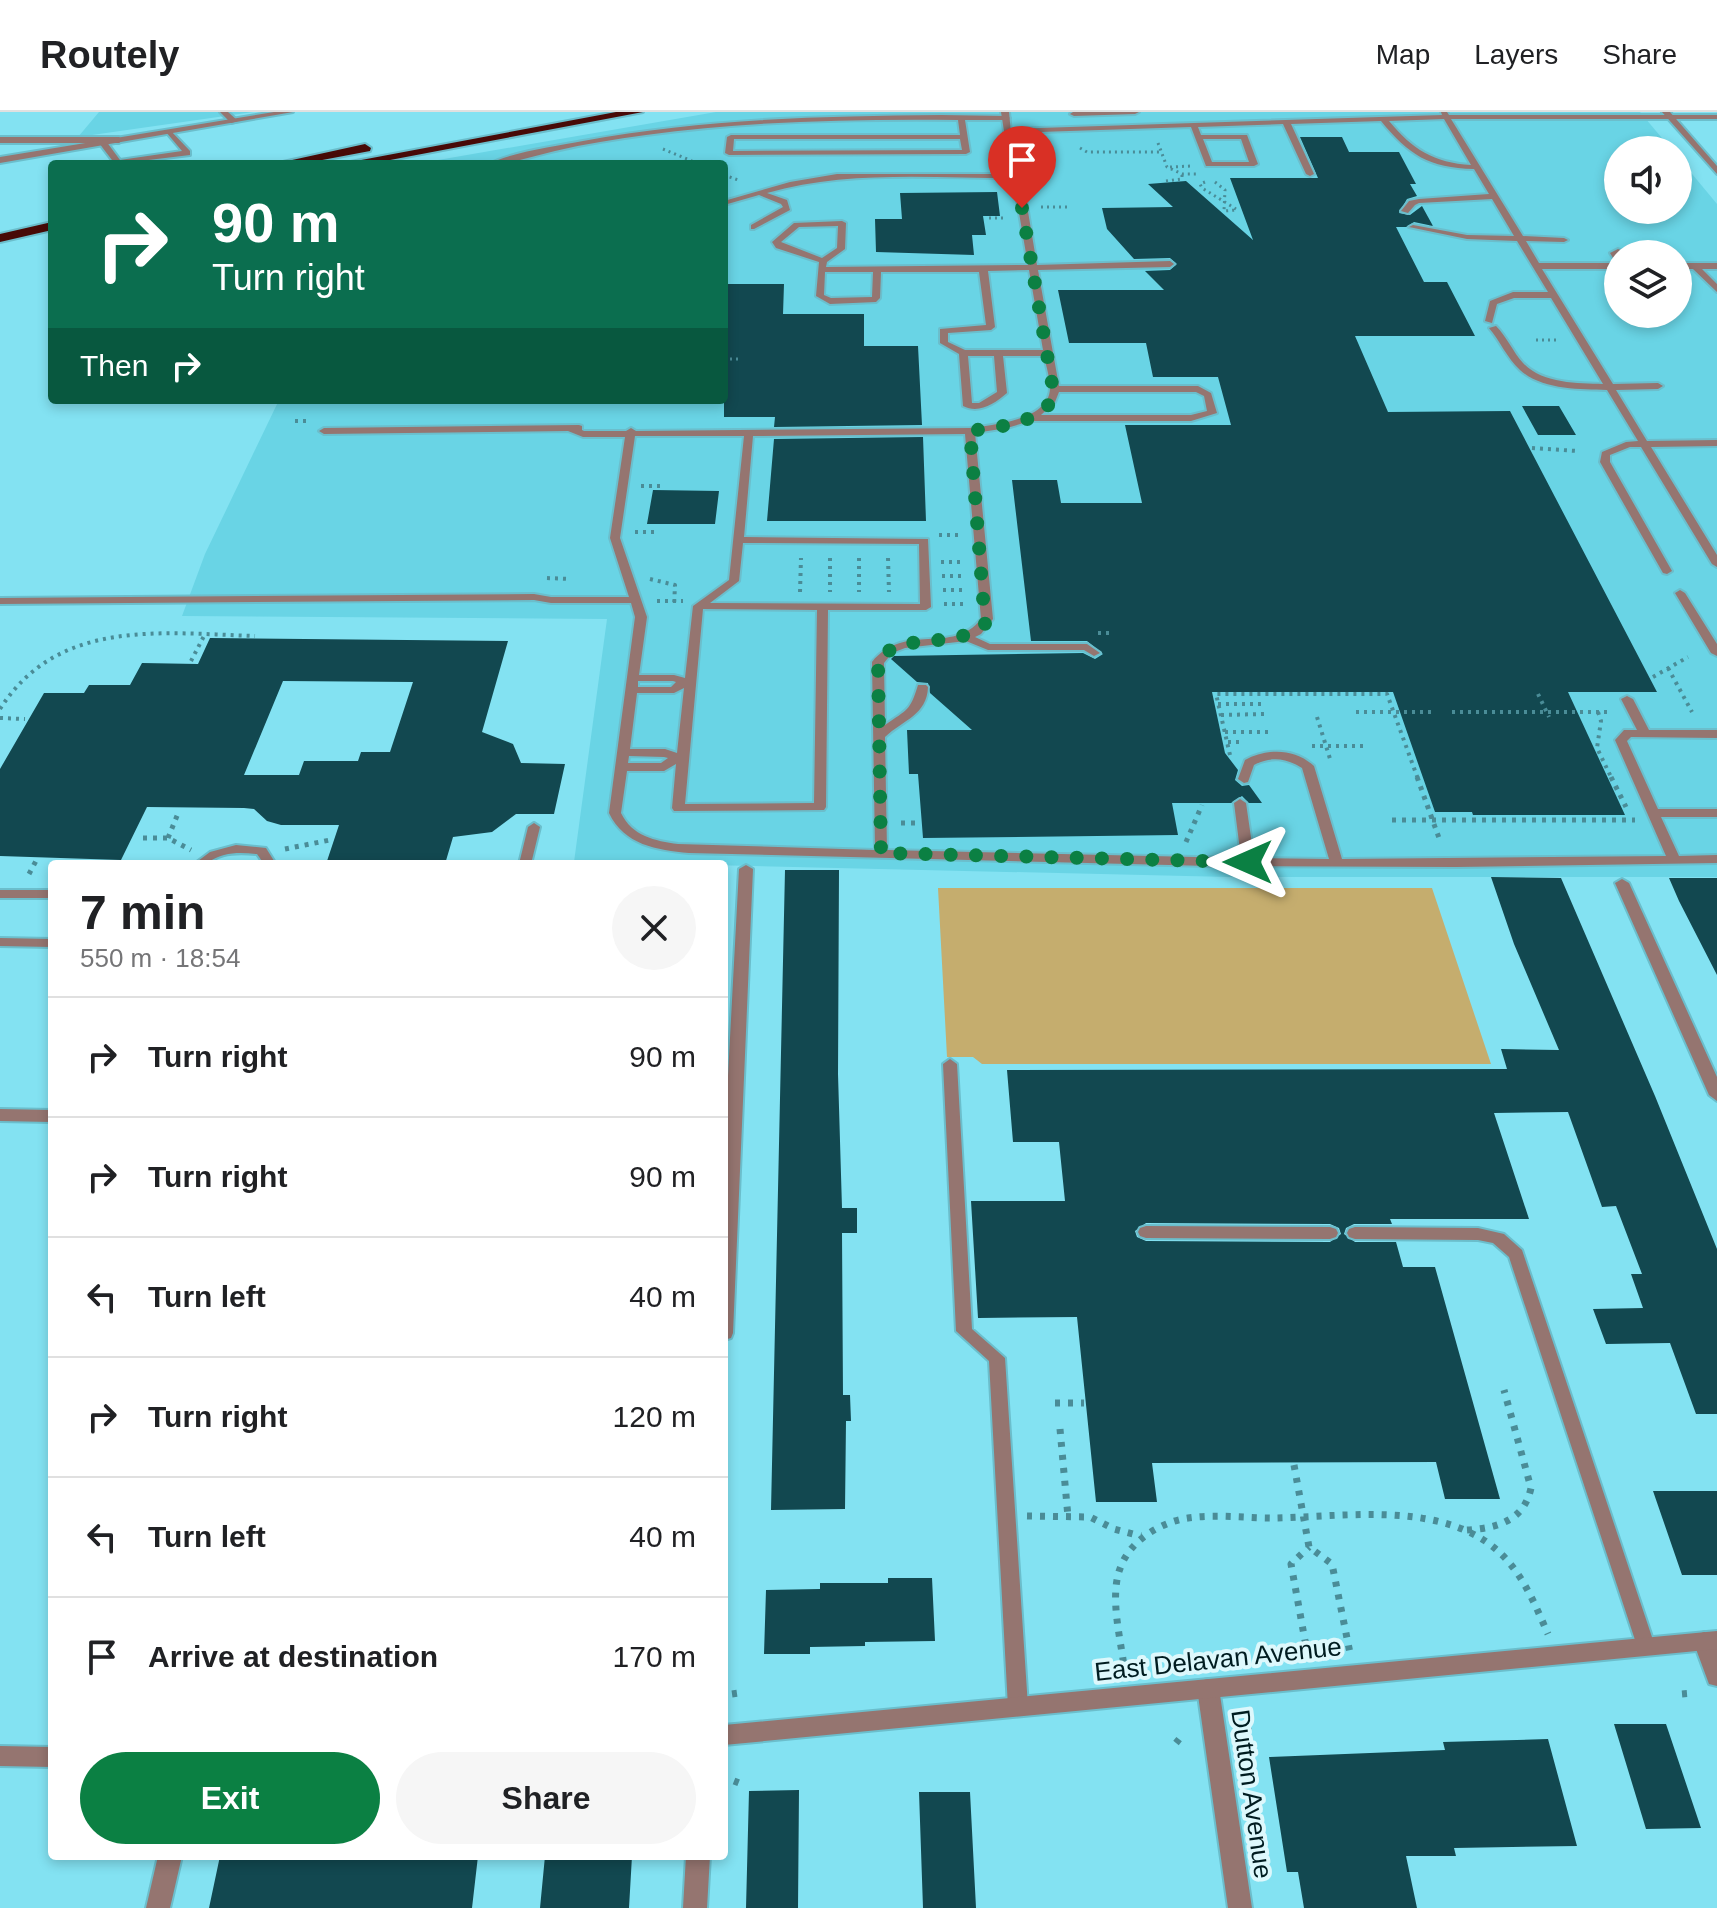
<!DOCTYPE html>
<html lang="en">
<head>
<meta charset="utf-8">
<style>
  body { margin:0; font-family:Helvetica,sans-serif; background:#f6f6f6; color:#202124; height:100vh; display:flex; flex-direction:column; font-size:30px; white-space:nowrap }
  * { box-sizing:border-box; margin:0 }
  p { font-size:26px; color:#757577 }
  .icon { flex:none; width:44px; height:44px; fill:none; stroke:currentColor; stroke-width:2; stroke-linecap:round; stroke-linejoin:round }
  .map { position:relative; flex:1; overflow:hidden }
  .details { position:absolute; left:48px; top:748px; width:680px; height:1000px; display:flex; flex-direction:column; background:#fff; border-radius:8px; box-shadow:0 4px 12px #0003 }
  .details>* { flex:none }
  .hud { position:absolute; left:48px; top:48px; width:680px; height:244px; border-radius:8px; box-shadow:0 4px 12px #0003; background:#0b6e4f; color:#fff; overflow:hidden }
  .tools { position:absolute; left:1604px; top:24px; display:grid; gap:16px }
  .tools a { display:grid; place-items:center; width:88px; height:88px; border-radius:50%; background:#fff; box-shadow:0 4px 12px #0003; font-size:40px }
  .pin { position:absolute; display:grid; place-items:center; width:68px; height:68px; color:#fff; margin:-82px -34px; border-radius:50% 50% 50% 0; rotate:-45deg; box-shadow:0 0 8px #0007 }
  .pin .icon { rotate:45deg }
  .me { position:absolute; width:88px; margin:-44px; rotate:270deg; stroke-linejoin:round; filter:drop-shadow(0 0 6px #0008) }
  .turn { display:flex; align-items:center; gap:28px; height:168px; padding:0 32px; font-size:36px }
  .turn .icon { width:104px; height:104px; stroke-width:2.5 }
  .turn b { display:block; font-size:56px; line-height:68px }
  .then { display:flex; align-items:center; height:76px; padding:0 32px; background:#0003; gap:16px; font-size:30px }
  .round { display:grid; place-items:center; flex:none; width:84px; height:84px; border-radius:42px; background:#f6f6f6 }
  .head { display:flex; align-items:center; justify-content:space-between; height:136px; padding:0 32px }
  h1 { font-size:48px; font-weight:700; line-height:60px }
  .action { display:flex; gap:16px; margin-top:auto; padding:16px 32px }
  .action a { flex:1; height:92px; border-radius:48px; background:#0b8043; color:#fff; font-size:32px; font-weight:700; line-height:92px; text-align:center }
  .action a+a { background:#f6f6f6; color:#202124 }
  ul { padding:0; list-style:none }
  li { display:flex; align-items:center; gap:24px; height:120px; padding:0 32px; border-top:2px solid #e0e0e0 }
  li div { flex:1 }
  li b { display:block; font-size:30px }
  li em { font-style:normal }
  header { display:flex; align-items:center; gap:48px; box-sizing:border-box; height:112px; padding:0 40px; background:#fff; border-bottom:2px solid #e0e0e0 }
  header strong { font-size:38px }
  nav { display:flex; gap:44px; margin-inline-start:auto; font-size:28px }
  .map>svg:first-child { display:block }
</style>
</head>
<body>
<header>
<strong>Routely</strong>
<nav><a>Map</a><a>Layers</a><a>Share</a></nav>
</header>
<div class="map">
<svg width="1717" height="1796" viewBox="0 0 1717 1796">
  <rect width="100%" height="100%" fill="#83e2f2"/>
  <path fill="#69d4e5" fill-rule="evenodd" d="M99 0H253L78 25Z
    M716 0H1640L1672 38H1618V98H1678V45L1717 92V765H1229L574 750 607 507 182 504 205 442 279 288H724V52H415ZM1618 142H1678V202H1618Z"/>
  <path fill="#c5ad6e" d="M938 776H1432L1491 952H982L973 945H947Z"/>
  <path fill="#124850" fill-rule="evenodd" d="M1300 25H1342L1349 40H1399L1416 72H1410L1417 84 1407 87 1399 101 1410 103 1422 94 1433 114 1414 110 1406 115H1396L1424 170H1447L1475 224H1355L1388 300 1510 299 1657 580H1568L1625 703H1473L1472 700H1435L1393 580H1212L1225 641 1238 658 1235 668 1242 674 1249 673 1262 691H1249L1242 684 1231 691H1172L1178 723 923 726 918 662H909L907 618H972L930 581 928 571 917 570 891 547 894 544 1083 541 1095 547 1103 542 1087 529H1031L1012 368H1057L1061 391H1142L1125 313H1231L1218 265H1153L1146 231H1069L1058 178H1164L1145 159 1170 158 1177 152 1170 146 1134 147 1107 117 1102 96 1173 95 1148 72 1186 69 1253 128 1230 66H1318Z
    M997 80 1000 104H983L986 123H972L974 143 876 140 875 107H902L900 81Z
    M724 172H784L783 202H864V234H918L922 313 774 315 775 305H724Z
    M1522 294H1559L1576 323H1538Z
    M923 325 926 409H767L774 327Z
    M653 378 719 379 715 412H647Z
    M210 526 508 529 482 620 513 632 521 651 565 652 554 702H516L492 720 453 725 445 752H326L339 713H281L267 709 254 697 244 696 147 695 121 748 0 744V657L44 581H84L89 573H130L142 551 198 552ZM283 569 413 570 390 640H361L358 649H304L299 663H244Z
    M785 758H839L838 962 842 1096H857V1121H842L843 1283H850L851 1309H846L845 1397 771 1398Z
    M1491 765 1561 766 1655 984 1717 1137V1302H1696L1670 1231 1606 1232 1593 1197 1643 1196 1631 1162H1642L1616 1094 1602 1095 1568 1000 1494 1001 1529 1107H1390L1392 1112H1354L1346 1116 1344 1122 1355 1130H1396L1403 1155H1435L1500 1387H1445L1436 1350 1152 1351 1157 1390H1096L1077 1205 978 1206 971 1089H1065L1059 1030H1013L1007 958 1507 957 1501 937 1559 938 1514 832ZM1146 1111 1330 1112 1339 1116 1341 1122 1330 1130 1146 1129 1137 1125 1135 1119Z
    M1669 766H1717V863L1679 789Z
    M1653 1379H1717V1463H1682Z
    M888 1466H932L935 1529 865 1530V1534L810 1535V1542H764L766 1478 820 1477V1471H888Z
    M1614 1612H1666L1701 1716 1646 1717Z
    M1548 1627 1577 1734 1454 1736 1456 1744H1406L1417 1796H1304L1298 1760H1287L1269 1645 1445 1638 1443 1630Z
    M799 1678 798 1796H746L749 1679Z
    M919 1680H970L976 1796H923Z
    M220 1744H478L472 1796H209Z
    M545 1744H632L629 1796H540Z"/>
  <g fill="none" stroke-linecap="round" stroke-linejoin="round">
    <g stroke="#6bbecc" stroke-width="4">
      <path id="service" d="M220 0H228L238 9 231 11Z
        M1073 0H1139L1135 2 1074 4 1070 2Z
        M1441 0H1447L1449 3H1670L1674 5 1670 7H1451L1523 124 1564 126 1568 128 1564 130 1526 129 1539 151H1618V157H1542L1613 272 1658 271 1663 274 1658 277 1616 278 1647 329 1717 328V334L1651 335 1717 443V455L1712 452 1641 335H1630L1610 343V350L1672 459 1667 462 1663 461 1600 350 1602 340 1626 330 1638 329 1607 278C1579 277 1542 278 1520 258 1507 246 1500 229 1489 216L1496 214C1507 225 1513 240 1523 251 1543 272 1577 271 1603 272L1551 186H1514L1497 192 1492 211 1485 209 1490 189 1513 180H1548L1517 129 1467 127 1409 115 1413 113 1467 123 1514 124 1492 87 1419 91 1415 93 1408 101 1401 99 1409 89 1419 87 1489 82 1474 57C1429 56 1409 43 1381 9L1291 12 1314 62 1310 64 1306 62 1283 12 1198 15 1201 23H1247L1258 52 1254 54H1206L1191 15 1012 21 1022 64 1037 153 1170 149 1174 152 1170 155 1038 158 1059 274H1198L1211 281 1217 301 1191 309H1030L1007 316 975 321 993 507 981 522 975 525 990 532H1087L1100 541 1094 544 1084 538H988L966 529 905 536 892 541 884 551 885 613C908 597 910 599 918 573H926L928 575C927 603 903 608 885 625L887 738 1241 746 1234 691 1240 687 1246 691 1254 746 1329 747 1302 656C1286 646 1271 644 1254 653L1248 670 1244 671 1238 667 1245 648C1267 636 1295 636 1314 654L1342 747 1666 744 1615 628 1624 618H1637L1621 587 1627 584 1633 587 1649 618H1717V626L1631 625 1627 629 1658 697H1717V705H1661L1679 744 1717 743V751L1456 755 1210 754 689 741C657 738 624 733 609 701L635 505 631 491H551L534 488 0 492V486L534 482 551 485H629L610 426 625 325H583L568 319 324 322 319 319 324 316 579 313 582 314V318L584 319H626L631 316 636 319 970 316C993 313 1050 308 1050 276 1050 265 1046 254 1044 244H1003L1007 281C994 292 979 302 963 294L959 242 940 231V217L986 213 979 160H881L880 186 876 190 830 192 816 184 819 150 776 136 772 130 794 111 842 109 846 111 845 137 827 150 826 155 1028 153 1013 66C931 66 846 58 767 81L787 88 790 98 754 117H751V113L783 95 781 92 759 83 724 93V89L790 70 837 62H1012L1004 19 1008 17 1442 3ZM1444 7 1471 53C1434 51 1412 37 1389 9ZM1203 27H1241L1249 50H1212ZM838 114 837 136 822 146 781 130 799 115ZM1029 158 1043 238H965L948 230V221L991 218 995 215 988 159ZM825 160H873L872 185 831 186 824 183ZM968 244H994L997 280 979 291H972ZM1059 280H1196L1204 284 1207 299 1191 303H1041L1055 290ZM965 322 981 507C952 544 906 509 872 550L875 738 678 732C655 729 632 724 621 701L627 659H664L676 652 672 696 674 699 824 698 826 695 828 498H926L931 495 928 427 744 425 753 324ZM635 324H744L729 468 693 494 685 566 674 563H639L647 505 620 426ZM743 431 919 432 920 492 710 491 739 469ZM703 497 817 498 814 691 685 692ZM638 569H673L676 570 671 575H638ZM684 576 677 641 665 637H630L637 581H674ZM629 644 664 645 668 646 661 651H628Z
        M941 3 1006 4 1010 6 1006 8H965L970 40 966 42 729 43 725 41 727 25 731 23H960L958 8C853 7 749 9 646 23 615 27 585 32 555 39 533 44 512 52 489 52 512 40 557 34 583 29 702 7 821 4 941 3ZM734 27H960L962 38 733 39Z
        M170 18 190 39V43L115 52 99 31 106 29 120 48 182 39 166 20Z
        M1618 137 1630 142H1618V149H1615L1610 141Z
        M1678 151H1717V157H1702L1717 172V180L1693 157H1678Z
        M1680 478 1685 481 1717 532V544L1711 541 1675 481Z
        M534 711 540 715 531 752H519L528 715Z
        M236 733 266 736 276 752H264L257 742C246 741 235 740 224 743 210 747 211 752 194 752L210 740Z
        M0 778H52V786H0Z
        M0 826 52 827V835L0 834Z
        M950 947 957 952 972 1217 1005 1246 1028 1595 1025 1601 1018 1603 1011 1601 1008 1595 989 1249 956 1219 943 952Z
        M1146 1114 1330 1115 1336 1117 1338 1121 1336 1125 1330 1127 1146 1126 1140 1124 1138 1120 1140 1116Z
        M1355 1115 1478 1116 1504 1122 1522 1138 1655 1534 1653 1540 1646 1542 1639 1540 1637 1534 1509 1145 1493 1131 1478 1128 1355 1127 1349 1125 1347 1121 1349 1117Z"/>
    </g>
    <g stroke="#6bbecc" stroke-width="4">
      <path id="minor" d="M1001 0H1009L1011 21 1004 19Z
        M1667 3H1717V7H1670Z
        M0 25H119L123 28 119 31H0Z
        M746 753 753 757 733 1221 731 1226 724 1228V1039L739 757Z
        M1622 767 1629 771 1717 965V989L1709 983 1615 771Z
        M0 997 52 998V1010L0 1009Z
        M1704 1520 1712 1523 1717 1535V1574L1709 1572 1693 1529 1696 1523Z
        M1208 1567 1216 1569 1219 1576 1252 1796H1228L1197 1576 1200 1569Z
        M158 1744H182L170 1796H146Z
        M686 1744H710L707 1796H683Z"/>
    </g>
    <g stroke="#6bbecc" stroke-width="4">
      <path id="tertiary" d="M274 0H293L0 51V45Z
        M1662 0H1670L1717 54V62Z
        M1717 1519V1537L724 1633V1613Z
        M0 1634 52 1635V1655L0 1654Z"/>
    </g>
    <g stroke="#6bbecc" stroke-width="4">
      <path id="motorway" d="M616 0H643L369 52H340Z
        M365 32 371 36 370 39 301 52H274Z
        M52 110V118L0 130V122Z"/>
    </g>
    <path stroke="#4a8c97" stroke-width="3" stroke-dasharray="2 4" stroke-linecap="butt" d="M1158 31 1167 55 1182 62H1196
      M1080 36 1087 40H1162
      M663 37 699 52
      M1170 55 1192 54
      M724 63 738 68
      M1166 69 1182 67V62
      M1205 70 1200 72 1202 76 1236 97
      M1215 70 1225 78 1224 99 1236 98
      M1041 95H1069
      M989 106H1006
      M1536 228H1559
      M724 247H739"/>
    <path stroke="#4a8c97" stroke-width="4" stroke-dasharray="3 5" stroke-linecap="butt" d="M295 309H310
      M1532 336 1577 339
      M641 374H660
      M635 420H654
      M939 423H958V426
      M830 446V480
      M859 446V480
      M888 446 889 480
      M941 450H960
      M942 464H961
      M547 466 569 467
      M650 467 675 473 674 495
      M943 478H962
      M800 480 801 446
      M657 489H683
      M944 492H963
      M1098 521H1109
      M191 549 204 524
      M1668 556 1692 600
      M1653 565 1688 545
      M1538 582 1549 605
      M1218 592H1261
      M0 597C58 506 160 521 255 524
      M1356 600H1436
      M1452 600H1611
      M1598 600 1601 609 1597 636 1612 667
      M1221 603 1264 602
      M1317 605 1331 650
      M0 606 25 607
      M1225 620H1268
      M1228 630H1242
      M1312 634H1367
      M1230 643 1216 582H1387L1418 667"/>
    <path stroke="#4a8c97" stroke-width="5" stroke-dasharray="4 6" stroke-linecap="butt" d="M1417 665 1439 726
      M1611 665 1626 695
      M1392 708H1635
      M901 711H919
      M143 726H168L191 738
      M168 726 179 699
      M1186 730 1202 693
      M285 737 330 728
      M29 762 37 747"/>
    <path stroke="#4a8c97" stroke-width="7" stroke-dasharray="5 8" stroke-linecap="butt" d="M1055 1291H1084
      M1060 1317 1068 1405
      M1294 1353 1309 1435 1332 1452 1350 1541
      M1027 1404 1090 1405 1114 1417 1141 1424
      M1467 1418C1497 1416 1524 1409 1531 1376L1504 1278
      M1308 1545 1291 1452 1309 1435
      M1125 1563C1122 1530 1108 1485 1121 1454 1131 1428 1161 1410 1188 1406 1215 1402 1246 1406 1273 1406 1341 1405 1430 1390 1488 1431 1520 1454 1533 1488 1548 1522
      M732 1582 739 1581
      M1682 1582 1694 1581
      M1246 1617 1255 1622
      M1176 1631 1180 1626
      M734 1669 744 1673"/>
    <use href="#service" fill="#957570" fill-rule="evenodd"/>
    <use href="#minor" fill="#957570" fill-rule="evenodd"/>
    <use href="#tertiary" fill="#957570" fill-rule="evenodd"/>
    <use href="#motorway" fill="#480a07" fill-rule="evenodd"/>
  </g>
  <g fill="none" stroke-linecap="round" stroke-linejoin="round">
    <path stroke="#0b8043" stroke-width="14" stroke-dasharray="0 25.2" d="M1022 96 1054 283C1044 312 995 315 970 319L985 512C954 540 898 517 878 550L881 741 1248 750"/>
  </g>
  <g text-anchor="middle" stroke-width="8" stroke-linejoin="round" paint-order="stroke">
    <g font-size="26" fill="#001c20" stroke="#ddf8fc">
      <text transform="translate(1218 1547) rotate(-6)" y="9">East Delavan Avenue</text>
      <text transform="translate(1252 1682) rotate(82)" y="9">Dutton Avenue</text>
    </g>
  </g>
</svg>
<div class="tools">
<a><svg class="icon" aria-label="sound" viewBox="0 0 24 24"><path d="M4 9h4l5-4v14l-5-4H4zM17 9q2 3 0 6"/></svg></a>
<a><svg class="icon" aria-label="layers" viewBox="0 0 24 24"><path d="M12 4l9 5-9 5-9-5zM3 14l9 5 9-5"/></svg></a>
</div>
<div class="pin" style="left:1022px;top:96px;background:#d93025"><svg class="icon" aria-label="arrive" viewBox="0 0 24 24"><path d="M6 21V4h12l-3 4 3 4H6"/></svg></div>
<svg class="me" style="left:1248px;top:750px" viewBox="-20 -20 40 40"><path d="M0-17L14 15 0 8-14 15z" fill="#0b8043" stroke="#fff" stroke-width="4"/></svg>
<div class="hud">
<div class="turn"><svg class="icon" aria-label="right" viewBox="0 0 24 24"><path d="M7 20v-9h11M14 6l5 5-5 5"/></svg><div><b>90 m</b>Turn right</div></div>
<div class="then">Then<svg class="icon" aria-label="right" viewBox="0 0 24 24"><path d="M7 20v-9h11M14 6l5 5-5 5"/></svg></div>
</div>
<section class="details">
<div class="head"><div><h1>7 min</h1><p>550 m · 18:54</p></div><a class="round"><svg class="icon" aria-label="close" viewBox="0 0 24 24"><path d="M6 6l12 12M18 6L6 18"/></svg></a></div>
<ul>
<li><svg class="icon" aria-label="right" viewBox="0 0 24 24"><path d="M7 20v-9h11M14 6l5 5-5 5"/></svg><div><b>Turn right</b></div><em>90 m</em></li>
<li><svg class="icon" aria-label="right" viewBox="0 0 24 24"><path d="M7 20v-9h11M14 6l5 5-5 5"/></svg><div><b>Turn right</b></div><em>90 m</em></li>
<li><svg class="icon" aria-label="left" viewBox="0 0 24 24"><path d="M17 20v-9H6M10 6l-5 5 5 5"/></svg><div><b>Turn left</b></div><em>40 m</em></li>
<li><svg class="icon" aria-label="right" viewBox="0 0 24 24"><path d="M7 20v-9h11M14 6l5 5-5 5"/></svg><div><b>Turn right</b></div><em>120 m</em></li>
<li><svg class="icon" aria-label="left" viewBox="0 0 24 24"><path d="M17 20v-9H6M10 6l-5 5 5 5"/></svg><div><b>Turn left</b></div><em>40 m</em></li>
<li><svg class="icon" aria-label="arrive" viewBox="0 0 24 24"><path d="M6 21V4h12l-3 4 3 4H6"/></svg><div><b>Arrive at destination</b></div><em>170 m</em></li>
</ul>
<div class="action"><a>Exit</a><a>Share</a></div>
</section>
</div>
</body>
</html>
